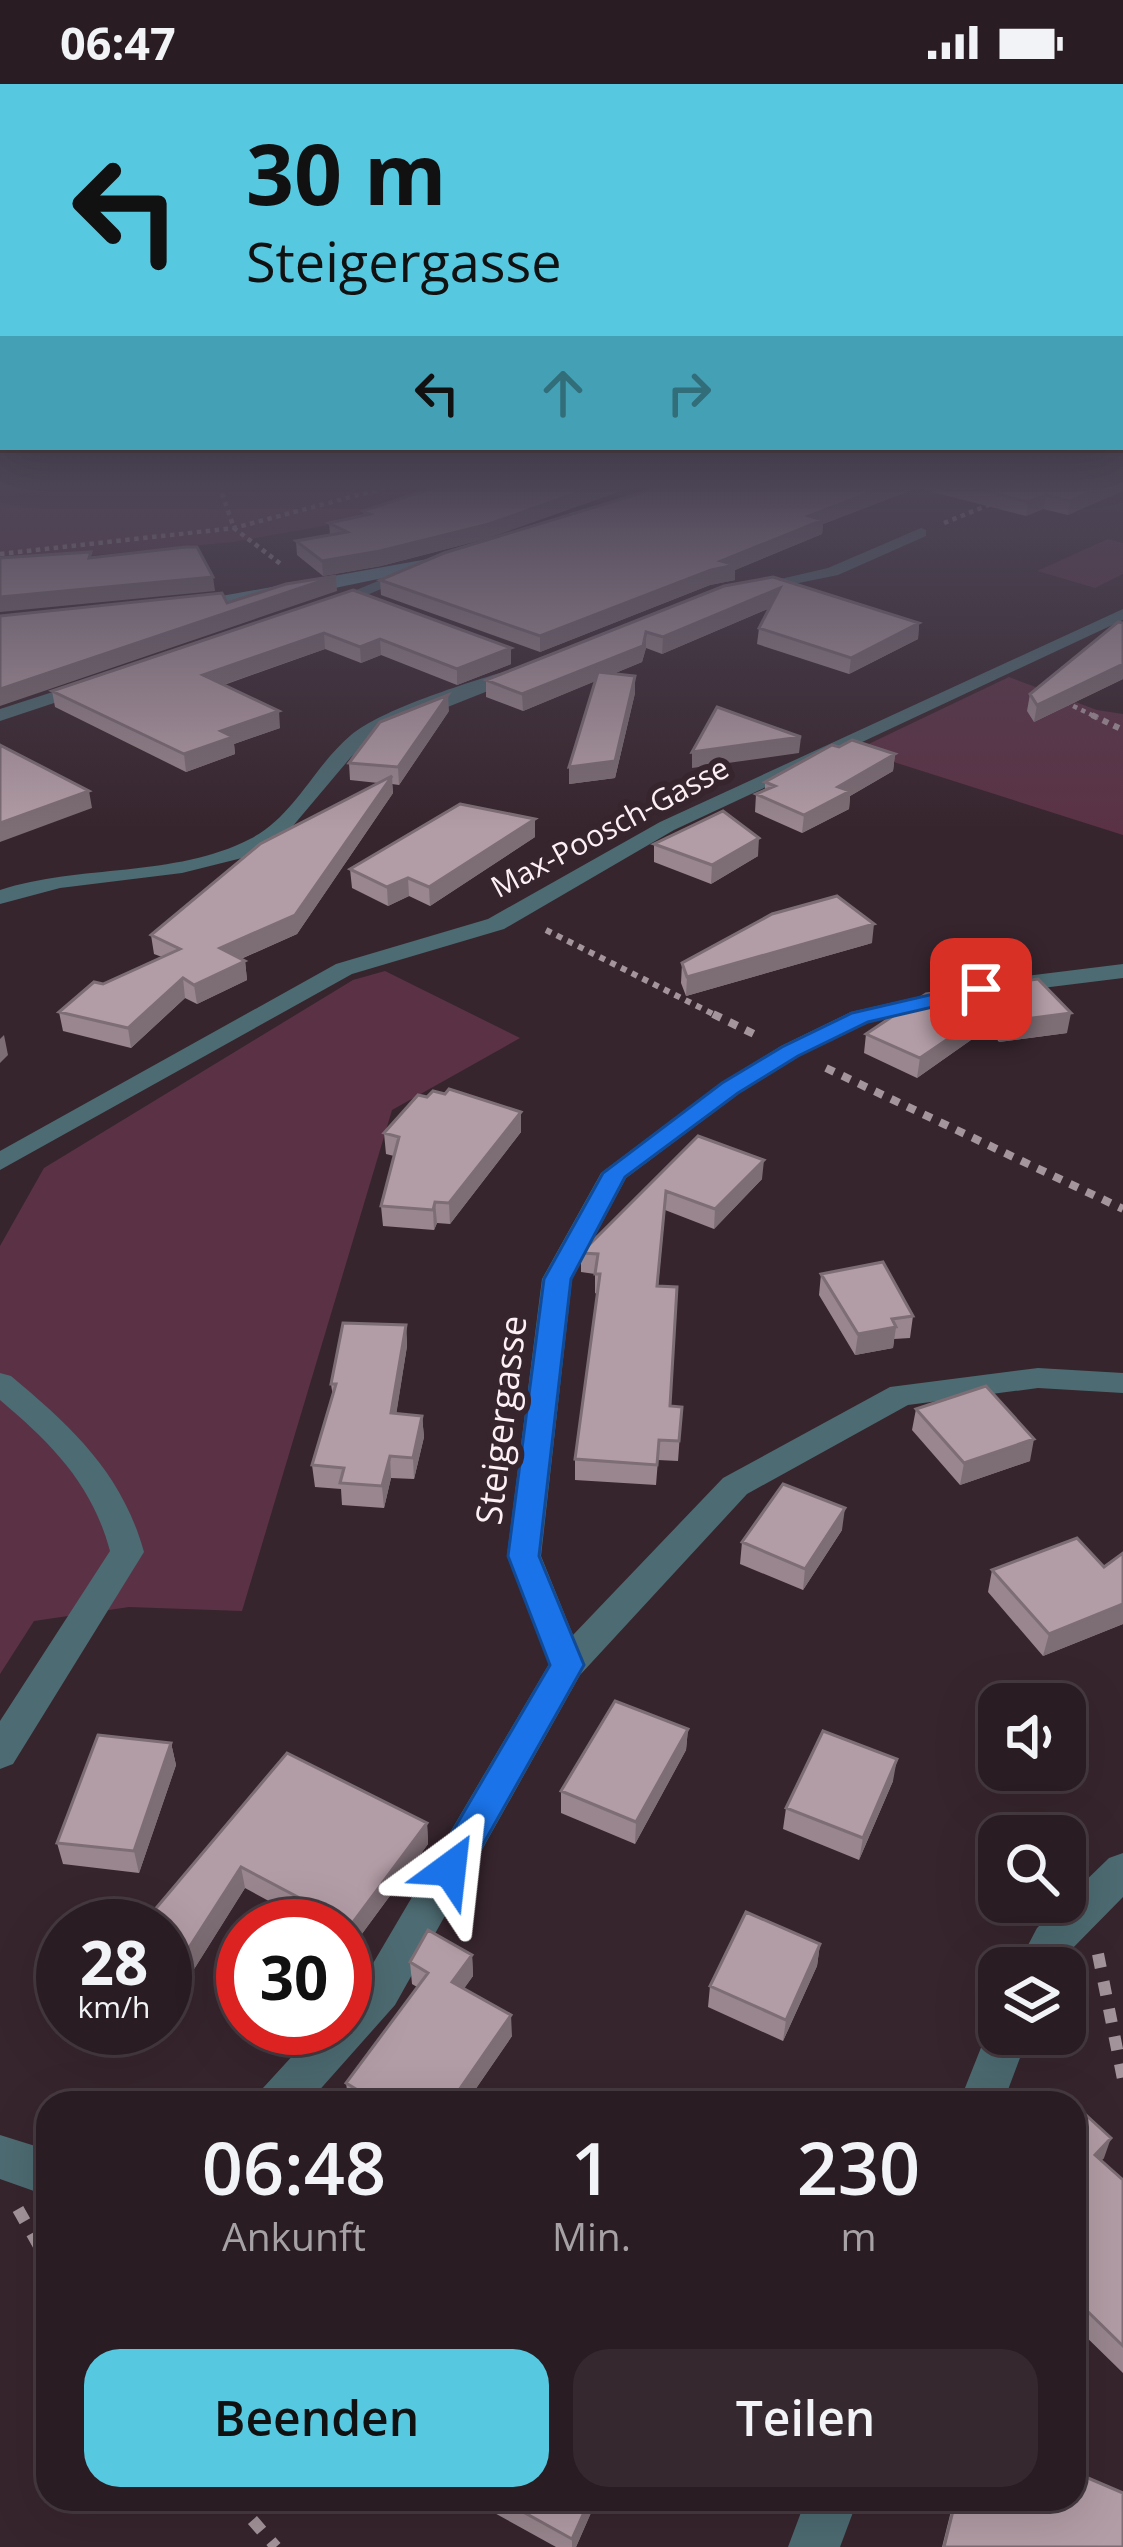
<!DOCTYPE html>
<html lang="de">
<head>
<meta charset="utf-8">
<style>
  body { margin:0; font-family:"Open Sans",sans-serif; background:#35292f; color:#f1f3f6; height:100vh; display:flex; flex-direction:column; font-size:45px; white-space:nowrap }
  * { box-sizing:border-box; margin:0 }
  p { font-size:39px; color:#a5a1a5 }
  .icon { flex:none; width:66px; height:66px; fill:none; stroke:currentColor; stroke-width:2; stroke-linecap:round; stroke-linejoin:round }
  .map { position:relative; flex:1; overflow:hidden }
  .sheet { position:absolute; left:36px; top:2007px; width:1050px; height:420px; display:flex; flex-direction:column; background:#291c22; border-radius:36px; box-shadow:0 12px 48px #0002,0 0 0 3px #453a40 }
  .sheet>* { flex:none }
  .banner { position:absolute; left:0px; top:0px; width:1125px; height:366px; box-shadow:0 12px 48px #0002,0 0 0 3px #453a40; background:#56c9e1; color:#111; overflow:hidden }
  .buttons { position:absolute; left:978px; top:1599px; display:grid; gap:24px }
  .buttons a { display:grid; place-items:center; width:108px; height:108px; border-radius:24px; background:#291c22; box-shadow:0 12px 48px #0002,0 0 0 3px #453a40; font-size:60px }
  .speed { position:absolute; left:36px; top:1815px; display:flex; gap:24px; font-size:60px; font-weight:700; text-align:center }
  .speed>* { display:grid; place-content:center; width:156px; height:156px; border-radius:50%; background:#291c22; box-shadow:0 12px 48px #0002,0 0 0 3px #453a40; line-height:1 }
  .speed small { font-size:30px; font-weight:400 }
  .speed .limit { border:18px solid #d22; background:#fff; color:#111 }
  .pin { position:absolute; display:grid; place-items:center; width:102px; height:102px; color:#fff; margin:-51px; border-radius:24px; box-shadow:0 6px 18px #0006 }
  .me { position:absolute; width:132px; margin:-66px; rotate:30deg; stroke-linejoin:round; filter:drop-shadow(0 0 9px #0008) }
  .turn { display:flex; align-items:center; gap:42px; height:252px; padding:0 48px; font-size:54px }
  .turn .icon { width:156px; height:156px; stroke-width:2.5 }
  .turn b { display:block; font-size:84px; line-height:102px }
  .lanes { display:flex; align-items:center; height:114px; padding:0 48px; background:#0003; justify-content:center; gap:60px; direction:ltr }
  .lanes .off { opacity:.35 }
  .eta { display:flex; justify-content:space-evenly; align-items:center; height:204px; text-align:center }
  .eta b { font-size:72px; font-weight:600; line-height:84px }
  .button { display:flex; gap:24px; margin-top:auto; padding:24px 48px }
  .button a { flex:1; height:138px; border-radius:36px; background:#56c9e1; color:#111; font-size:48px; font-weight:600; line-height:138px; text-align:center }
  .button a+a { background:#35292f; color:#f1f3f6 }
  .status { display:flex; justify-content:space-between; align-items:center; height:84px; padding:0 60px; background:#291c22; direction:ltr }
  .status svg { height:33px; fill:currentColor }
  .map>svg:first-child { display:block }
</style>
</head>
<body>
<div class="status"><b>06:47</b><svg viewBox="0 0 49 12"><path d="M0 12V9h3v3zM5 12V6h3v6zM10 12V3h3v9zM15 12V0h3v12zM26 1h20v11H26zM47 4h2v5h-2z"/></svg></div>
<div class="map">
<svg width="1123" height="2463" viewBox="0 0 1123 2463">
  <rect width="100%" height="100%" fill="#37252d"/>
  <path fill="#5b3245" d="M0 401H473L379 432 233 458 0 480Z
    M1108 455 1123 459V490L1095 504 1037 487Z
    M1009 593 1097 626 1123 630V751L856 666Z
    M385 887 520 954 392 1026 242 1527 129 1523 34 1537 0 1590V1162L44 1084 353 896Z"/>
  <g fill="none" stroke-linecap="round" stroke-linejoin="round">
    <path stroke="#a4949b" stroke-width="4.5" stroke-dasharray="4.5 4.5" stroke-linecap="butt" d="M219 401 234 444 282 481
      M944 439 991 420
      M0 470 234 444 396 401
      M1065 618 1098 634"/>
    <path stroke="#a4949b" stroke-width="6" stroke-dasharray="6 6" stroke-linecap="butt" d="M1092 631 1123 646
      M546 846 719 933"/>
    <path stroke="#a4949b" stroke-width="8" stroke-dasharray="9 9" stroke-linecap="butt" d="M713 930 758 952
      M826 984 1123 1125"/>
    <path stroke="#a4949b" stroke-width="12" stroke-dasharray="14 14" stroke-linecap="butt" d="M1098 1870 1123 1995
      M18 2125 48 2178
      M234 2415 276 2463"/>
    <path fill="#4d6b72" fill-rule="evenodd" d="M921 444 926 446V452L838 491 750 509 742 504 828 484Z
      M412 483 426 486 329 527 315 523Z
      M1123 525V536L674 746 504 845 352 890 0 1086V1067L336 880 488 835 660 738Z
      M520 583 529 588 526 592 377 651 351 673 287 749 250 772 182 789 60 804 0 820V806C80 780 174 794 250 755 295 732 313 683 351 651 383 624 478 595 520 583Z
      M90 596 99 601 96 605 0 637V625Z
      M1123 880V894L1002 909 990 902 1002 895Z
      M943 907 952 909V919L868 938 799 972 739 1009 626 1094 572 1195 541 1472 573 1551 723 1394 890 1303 1038 1284 1123 1289V1309L1038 1304 908 1321 747 1410 580 1591 395 1921 308 2019H257L263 2004 318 1944H345V1915L365 1893 549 1580 507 1472 542 1195 601 1089 721 999 781 962 851 928Z
      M0 1289 11 1292C72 1343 122 1389 144 1468L13 1680 0 1685V1637L110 1467C92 1400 52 1360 0 1316Z
      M1123 1769V1813L1067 1870 1059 1884H1016L1037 1844 1109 1774Z
      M999 1933V1950H1029L1003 2019H959L992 1936Z
      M0 2051 48 2066V2112L0 2095Z
      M806 2415H858L840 2463H788Z"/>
    <path fill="#5e8f9a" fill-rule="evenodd" d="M439 473 445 475V481L311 509 185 525 177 520Z"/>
  </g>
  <path fill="#99868e" d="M656 401H1012L1015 403 1123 401 1068 431 1043 425 1026 432 917 404 823 440 822 450 735 486V496L710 501 540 568 381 511 380 496 641 409Z
    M363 427 489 454 381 482 323 492 297 471 296 457 330 451 329 439 364 431Z
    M724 502 919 539 918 555 849 590 757 560 759 544 770 524 662 570 646 564 642 578 613 590 635 592V609L615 694 569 700 595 597 523 627 486 613V596Z
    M353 506 511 564V580L457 601 381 571 361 579 325 565 224 601 280 644 234 660 235 670 186 688 55 623 52 607Z
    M1123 539V595L1034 638 1027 627 1030 610Z
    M449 627 399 701 392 700 393 709 297 850 241 875 245 877 247 896 197 920 185 914 131 964 63 947 59 928 103 900 162 873 154 870 151 851 378 699 350 696 349 679Z
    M839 663 895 670 893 687 850 712 849 725 802 749 755 728 756 710 765 706V698Z
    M535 753 430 822 409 812 388 822 352 804 350 785Z
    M654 760 758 772 711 800 654 778Z
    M872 859 686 912 681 899 682 879Z
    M1038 895 1067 949 999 958 988 944 917 994 864 969 866 950Z
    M521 1028V1048L450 1140 437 1139 434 1146 383 1142 381 1122 394 1072 386 1070 384 1049Z
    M698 1052 762 1095 714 1145 665 1126 658 1202 671 1322 682 1323 678 1377 658 1376 656 1401 575 1396V1375L597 1210 595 1209V1190L581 1188V1169Z
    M821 1190 913 1232 910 1254 894 1255 893 1264 855 1271 819 1211Z
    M406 1241 407 1262 396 1330 422 1332 424 1353 414 1395 391 1394 384 1424 342 1421 341 1405 315 1403 312 1381 333 1313 331 1300Z
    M916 1325 1030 1377 960 1401 912 1346Z
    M842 1446 803 1506 740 1480 742 1458Z
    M1123 1469V1540L1043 1572 988 1508 992 1486 1104 1483Z
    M688 1645 686 1666 635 1760 561 1729V1707Z
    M171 1659 176 1681 139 1789 63 1780 57 1759Z
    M287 1669 427 1739 428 1760 353 1862 345 1858V1842H315L245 1804 169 1925 165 1923V1842Z
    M893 1697 859 1776 783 1745 786 1724Z
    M820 1860 817 1882 783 1957 708 1923 710 1902Z
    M472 1871 473 1892 464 1904 512 1952 466 2019H349L346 1999 417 1903 412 1900 410 1878Z
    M1074 2020 1104 2074 1101 2076 1123 2096V2289L1074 2241Z
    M469 2415H597L576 2463H556Z
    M954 2415H1074L1123 2463H942Z"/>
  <path fill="#7d6d74" d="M599 401H638L489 454 381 482 323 492 322 477Z
    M889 401H918L917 404 823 440 822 450 735 486V496L710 501 540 568V552L721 477 809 432Z
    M1106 401H1123V407L1068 431 1070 417Z
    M1046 411 1043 425 1026 432 1028 418Z
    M336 492 337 507 0 622V605Z
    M213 493 215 507 0 528V513Z
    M780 504 779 520 662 570 663 553Z
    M919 539 918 555 849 590 851 574Z
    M646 548V564L642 578 523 627 522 610Z
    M324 549 325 565 205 607 203 591Z
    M380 555 381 571 361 579 360 563Z
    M511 564V580L457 601V585Z
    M1123 580V595L1034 638 1037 621Z
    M635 592V609L615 694 569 700V683Z
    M448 611 449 627 399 701 398 683Z
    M279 627 280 644 234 660 235 670 186 688 184 670 221 647Z
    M801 653 799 669 692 684V668Z
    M895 670 893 687 850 712 849 725 802 749 804 731 838 703Z
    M392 692 393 709 297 850 222 883 220 864Z
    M89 707 92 724 0 758V739Z
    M535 735V753L430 822 429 803Z
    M759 754 758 772 711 800 712 781Z
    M408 794 409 812 388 822 387 803Z
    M874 840 872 859 686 912 687 893Z
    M245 877 247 896 197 920 194 901Z
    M183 894 185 914 131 964 128 944Z
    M992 925 988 944 917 994 920 974Z
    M1071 929 1067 949 999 958 1002 938Z
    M4 951 8 971 0 979V955Z
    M521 1028V1048L450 1140 449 1119Z
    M764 1076 762 1095 714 1145 715 1125Z
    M435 1118 437 1139 434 1146 433 1126Z
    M406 1241 407 1262 393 1351 391 1329Z
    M896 1243 893 1264 855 1271 858 1250Z
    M422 1332 424 1353 414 1395 413 1374Z
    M1034 1355 1030 1377 960 1401 964 1379Z
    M390 1372 391 1394 384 1424 382 1402Z
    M845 1424 842 1446 803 1506 805 1485Z
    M1123 1520V1540L1043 1572 1049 1550Z
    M688 1645 686 1666 635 1760 636 1738Z
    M171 1659 176 1681 139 1789 134 1767Z
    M897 1675 893 1697 859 1776 863 1754Z
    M427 1739 428 1760 353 1862 351 1841Z
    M241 1783 245 1804 169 1925 165 1901Z
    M820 1860 817 1882 783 1957 786 1936Z
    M472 1871 473 1892 454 1919 452 1898Z
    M511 1931 512 1952 466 2019H450Z
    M1111 2054 1104 2074 1088 2091 1095 2071Z
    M590 2415H597L576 2463H572V2455Z"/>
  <path fill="#b29ca5" stroke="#7d6d74" stroke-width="3" d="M442 401H599L489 440 380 467 322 477 296 457 347 448 329 439 370 430 363 427Z
    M656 401H889L809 432 823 436 721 477 735 481 711 486 540 552 380 496 444 469 641 409Z
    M963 401H1012L1015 403 1018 401H1106L1070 417 1046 411 1028 418Z
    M186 463H197L213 493 0 513V474L91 468 89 474Z
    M336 492 0 605V532L222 509 227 519 286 500Z
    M773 493 919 539 851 574 759 544 780 504 663 553 646 548 643 562 522 610 486 596 724 502Z
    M353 506 511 564 457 585 380 555 360 563 324 549 203 591 279 627 221 647 233 653 184 670 52 607Z
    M1118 538 1123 539V580L1037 621 1030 610Z
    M598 588 635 592 615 677 569 683Z
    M448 611 398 683 349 679 380 638Z
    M717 623 801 653 692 668Z
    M852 656 895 670 838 703 850 707 804 731 756 710 775 702 765 698 832 661 839 663Z
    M0 661 89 707 0 739Z
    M392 692 295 831 220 864 245 877 194 901 183 894 128 944 59 928 94 898 103 900 180 865 151 851 260 760Z
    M460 720 535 735 429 803 408 794 387 803 350 785Z
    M723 727 759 754 712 781 654 760Z
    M837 812 874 840 687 893 682 879 772 830Z
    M1038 895 1071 929 1002 938 992 925 920 974 866 950 926 910Z
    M449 1005 521 1028 449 1119 435 1118 433 1126 381 1122 399 1053 384 1049 418 1011 427 1013 433 1007 445 1010Z
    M698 1052 764 1076 715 1125 666 1107 657 1202 677 1203 670 1322 682 1323 679 1357 659 1356 657 1381 575 1375 600 1190H595L598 1170 581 1169Z
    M883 1178 913 1232 892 1235 896 1243 858 1250 821 1190Z
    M343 1239 406 1241 391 1329 422 1332 413 1374 390 1372 382 1402 340 1399 344 1384 312 1381 336 1300H331Z
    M986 1302 1034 1355 964 1379 916 1325Z
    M783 1400 845 1424 805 1485 742 1458Z
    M1077 1454 1104 1483 1123 1469V1520L1049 1550 992 1486Z
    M615 1617 688 1645 636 1738 561 1707Z
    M823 1647 897 1675 863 1754 786 1724Z
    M98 1651 171 1659 134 1767 57 1759Z
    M287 1669 427 1739 351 1841 241 1783 165 1901V1842H141Z
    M746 1828 820 1860 786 1936 710 1902Z
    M428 1846 472 1871 452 1898 511 1931 450 2019H379L346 1999 428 1889 410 1878Z
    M1074 2020 1111 2054 1095 2071 1123 2096V2262L1074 2214Z
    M1074 2388 1123 2409V2463H944L956 2415H1074Z
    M500 2415H590L572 2455Z"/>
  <linearGradient id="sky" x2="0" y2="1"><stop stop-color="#1e1419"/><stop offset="0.54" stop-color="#4d4657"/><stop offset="1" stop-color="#4d4657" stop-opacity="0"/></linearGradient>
  <rect width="1123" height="746" fill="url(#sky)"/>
  <path fill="#1a73e8" stroke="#114b97" stroke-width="3" d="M981 899 992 905 989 910 868 938 798 972 738 1009 625 1093 571 1195 539 1472 584 1581 463 1796 450 1800 437 1796 432 1785 437 1774 550 1581 508 1472 544 1195 603 1089 722 999 782 963 852 929Z"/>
  <g text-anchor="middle" stroke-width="12" stroke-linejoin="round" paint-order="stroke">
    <g font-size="30" fill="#fdf0f5" stroke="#37252d">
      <text transform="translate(610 744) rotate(-28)" y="10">Max-Poosch-Gasse</text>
    </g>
    <g font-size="36" fill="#fdf0f5" stroke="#37252d">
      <text transform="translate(501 1336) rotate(-83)" y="13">Steigergasse</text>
    </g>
  </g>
</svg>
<div class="buttons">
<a><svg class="icon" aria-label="sound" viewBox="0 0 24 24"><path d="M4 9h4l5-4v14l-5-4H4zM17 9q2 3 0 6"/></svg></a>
<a><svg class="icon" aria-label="search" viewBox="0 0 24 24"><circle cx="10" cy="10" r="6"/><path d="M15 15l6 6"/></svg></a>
<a><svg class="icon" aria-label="layers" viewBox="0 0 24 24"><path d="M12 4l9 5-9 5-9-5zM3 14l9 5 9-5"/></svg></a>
</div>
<div class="speed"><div>28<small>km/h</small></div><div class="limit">30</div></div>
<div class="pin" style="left:981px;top:905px;background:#d93025"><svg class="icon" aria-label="arrive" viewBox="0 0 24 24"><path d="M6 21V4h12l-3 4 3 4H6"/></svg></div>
<svg class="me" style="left:450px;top:1785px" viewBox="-20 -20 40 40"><path d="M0-17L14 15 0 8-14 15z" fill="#1a73e8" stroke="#fff" stroke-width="4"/></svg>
<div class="banner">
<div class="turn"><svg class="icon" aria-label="left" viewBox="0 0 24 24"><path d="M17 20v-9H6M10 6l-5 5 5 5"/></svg><div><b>30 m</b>Steigergasse</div></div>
<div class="lanes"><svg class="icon" aria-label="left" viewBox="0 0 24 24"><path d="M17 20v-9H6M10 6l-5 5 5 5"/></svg><svg class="icon off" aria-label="ahead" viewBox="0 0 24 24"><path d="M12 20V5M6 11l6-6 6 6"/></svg><svg class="icon off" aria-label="right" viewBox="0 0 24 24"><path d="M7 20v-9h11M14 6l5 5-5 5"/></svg></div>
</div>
<section class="sheet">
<div class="eta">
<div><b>06:48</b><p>Ankunft</p></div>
<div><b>1</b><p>Min.</p></div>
<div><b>230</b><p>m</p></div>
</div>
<div class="button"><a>Beenden</a><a>Teilen</a></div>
</section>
</div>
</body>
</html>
